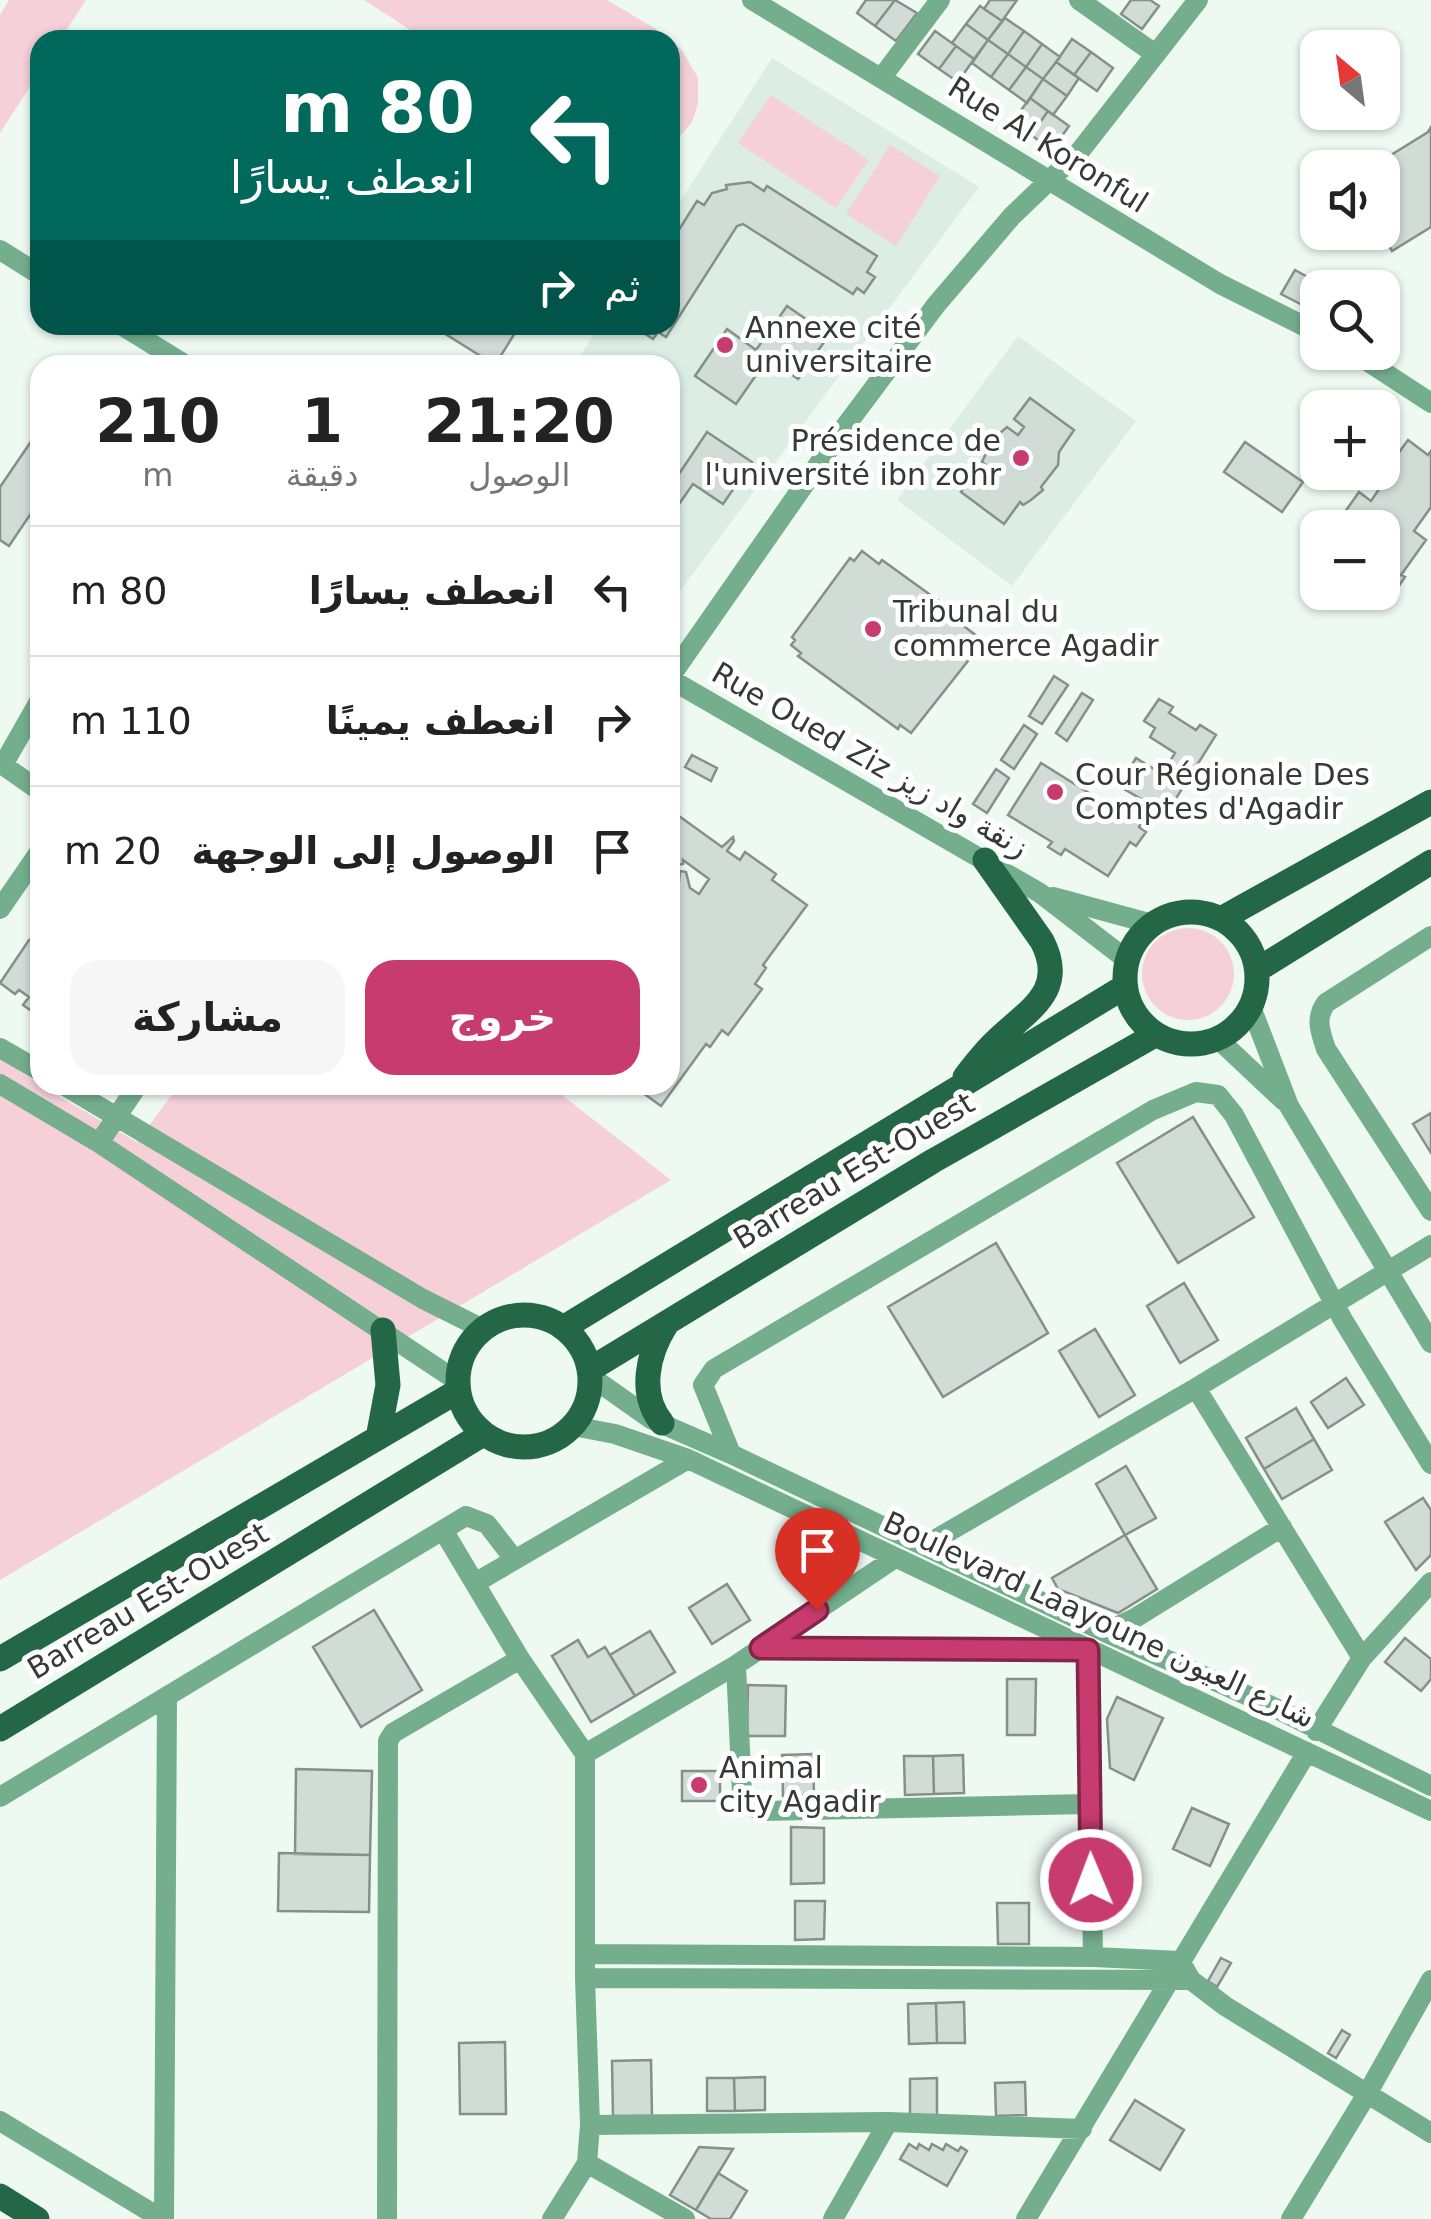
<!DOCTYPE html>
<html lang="ar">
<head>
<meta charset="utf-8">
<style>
  body { margin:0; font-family:"DejaVu Sans","Noto Sans Arabic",sans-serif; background:#f6f6f6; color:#222; direction:rtl; height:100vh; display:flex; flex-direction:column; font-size:38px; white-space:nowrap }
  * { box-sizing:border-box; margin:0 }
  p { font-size:32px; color:#767676 }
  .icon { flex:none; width:55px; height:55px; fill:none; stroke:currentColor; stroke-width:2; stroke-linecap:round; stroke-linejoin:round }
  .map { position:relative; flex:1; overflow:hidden; direction:ltr }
  .sheet { position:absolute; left:30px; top:355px; width:650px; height:740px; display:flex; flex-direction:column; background:#fff; border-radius:30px; box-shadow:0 2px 8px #0004; direction:rtl }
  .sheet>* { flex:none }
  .banner { position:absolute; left:30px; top:30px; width:650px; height:305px; border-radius:30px; box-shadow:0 2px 8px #0004; direction:rtl; background:#00695c; color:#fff; overflow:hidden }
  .needle { width:65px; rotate:331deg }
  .fabs { position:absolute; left:1300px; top:30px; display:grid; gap:20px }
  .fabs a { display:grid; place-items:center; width:100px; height:100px; border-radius:20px; background:#fff; box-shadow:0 2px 8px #0004; font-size:50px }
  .pin { position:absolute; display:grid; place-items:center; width:85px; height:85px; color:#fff; margin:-102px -42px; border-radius:50% 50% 50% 0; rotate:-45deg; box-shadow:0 0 10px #0007 }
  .pin .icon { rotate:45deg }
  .me { position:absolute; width:110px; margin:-55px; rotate:359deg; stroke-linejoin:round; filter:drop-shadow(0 0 8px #0008) }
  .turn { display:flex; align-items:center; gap:35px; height:210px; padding:0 40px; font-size:45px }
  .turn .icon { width:130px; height:130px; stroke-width:2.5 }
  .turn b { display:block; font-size:70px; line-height:85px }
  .then { display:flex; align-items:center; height:95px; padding:0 40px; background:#0003; gap:20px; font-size:38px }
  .eta { display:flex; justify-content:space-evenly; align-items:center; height:170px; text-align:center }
  .eta b { font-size:60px; font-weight:700; line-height:70px }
  .button { display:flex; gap:20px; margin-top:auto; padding:20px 40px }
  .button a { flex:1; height:115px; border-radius:30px; background:#c73b6f; color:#fff; font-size:40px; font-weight:700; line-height:115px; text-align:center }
  .button a+a { background:#f6f6f6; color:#222 }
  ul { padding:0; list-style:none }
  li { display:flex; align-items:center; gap:30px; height:130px; padding:0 40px; border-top:2px solid #e0e0e0 }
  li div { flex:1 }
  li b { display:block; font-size:38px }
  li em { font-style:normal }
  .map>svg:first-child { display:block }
</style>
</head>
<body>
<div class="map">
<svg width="1431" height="2219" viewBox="0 0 1431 2219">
  <rect width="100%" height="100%" fill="#eef9f2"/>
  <path fill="#dceee3" d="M772 58 979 187 670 605V365H574L600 325H670V217Z
    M1018 336 1136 421 1012 586 897 500Z"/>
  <path fill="#f5d0d9" d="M9 0H86L60 40H40V71L0 133V15Z
    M364 0H607L666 35 682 50 698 78V104L692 122 670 148V40H426Z
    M771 95 869 160 836 208 738 143Z
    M890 145 940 176 896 246 846 214Z
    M1142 974a46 46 0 1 1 92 0a46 46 0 1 1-92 0Z
    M0 1057 40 1085 137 1142 179 1085H549L671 1180 0 1580Z"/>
  <path fill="#d2dcd6" stroke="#86908a" stroke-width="2.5" d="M866 0H895L875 26 857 13Z
    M895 0 917 13 896 41 875 26Z
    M990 0H1017L1002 21 984 9Z
    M1131 0H1150L1159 6 1142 29 1121 14Z
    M980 6 1002 21 988 40 966 24Z
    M1005 18 1024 31 1008 54 988 40Z
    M966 24 988 40 974 59 952 43Z
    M935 31 956 46 939 69 918 54Z
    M1024 31 1042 44 1026 67 1008 54Z
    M1072 39 1091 52 1074 75 1056 62Z
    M988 40 1008 54 991 77 972 63Z
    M1042 44 1060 57 1043 79 1026 67Z
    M956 46 974 59 958 82 939 69Z
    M1091 52 1113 68 1097 91 1074 75Z
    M1008 54 1026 67 1009 90 991 77Z
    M1056 62 1079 78 1067 96 1043 79Z
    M1026 67 1043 79 1027 103 1009 90Z
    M1043 79 1067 96 1053 115 1030 98Z
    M1030 98 1048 111 1031 135 1013 121Z
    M1048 111 1069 126 1052 150 1031 135Z
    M1431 127V227L1392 251 1381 232 1382 168H1370L1428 132Z
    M750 182 764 191 767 186 877 256 867 272 875 277 864 293 857 288 853 294 743 224 737 226 666 337 658 332 653 339 638 329 640 325H670V244L697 201 704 205 712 193 727 189 726 185Z
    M1295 270 1327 288H1318V313L1281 294Z
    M787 306 829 335 798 379 768 358 736 404 695 376 727 329 756 350Z
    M431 325H520L495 365Z
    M1030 398 1074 430 1059 452 1058 465 1041 487 1043 490 1031 500 1023 505 1020 502 1004 524 961 492 976 471 986 478 992 470 982 462 993 439 1007 427 1018 435 1024 427 1014 419Z
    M707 432 752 462 723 504 693 484 670 517V468L679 474Z
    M1408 440 1428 455 1431 451V507L1414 531 1426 540 1401 575 1405 577 1387 603 1373 592H1382V528H1329L1332 524 1335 526 1359 492 1371 501 1388 476 1384 473Z
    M1245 442 1303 482 1282 512 1224 472Z
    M30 443 40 449V500L9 546 0 540V487Z
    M862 551 879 564 882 560 965 620 961 624 981 639 972 650 975 652 911 733 900 725 898 729 798 656 801 653 791 645 795 640 792 637 850 558 854 561Z
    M1054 676 1068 685 1042 724 1029 716Z
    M1082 693 1093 700 1067 741 1056 733Z
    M1159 699 1173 707 1169 713 1196 730 1200 725 1216 735 1163 819 1150 810 1139 827 1146 832 1136 846 1130 842 1108 876 1065 849 1061 855 1048 847 1052 842 1008 815 1041 763 1129 818 1141 799 1119 786 1136 758 1162 774 1175 753 1150 737 1155 728 1144 721Z
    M1024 725 1037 734 1014 769 1001 760Z
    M692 755 717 768 711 781 685 767Z
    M996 769 1009 778 987 813 973 804Z
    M672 811 722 847 733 837 734 841 727 851 740 860 745 852 776 874 772 880 807 905 763 965 766 968 755 984 762 989 728 1035 722 1030 710 1047 706 1044 661 1106 632 1085H670V896L672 898 678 890 680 871 686 872 690 888 699 894 709 879 683 860V864L677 865 676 862 670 872Z
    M29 940 40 948V1017L23 1005 29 997 19 990 15 994 0 983Z
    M1431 1113V1153L1413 1124Z
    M1193 1117 1254 1217 1178 1263 1117 1163Z
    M996 1243 1048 1333 943 1397 888 1307Z
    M1184 1283 1218 1340 1180 1363 1147 1306Z
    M1095 1329 1135 1395 1099 1417 1059 1351Z
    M1346 1378 1364 1405 1328 1428 1311 1402Z
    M1296 1408 1314 1439 1264 1469 1246 1438Z
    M1314 1439 1332 1470 1282 1499 1264 1469Z
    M1126 1466 1156 1518 1125 1535 1096 1484Z
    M1423 1498 1431 1510V1555L1416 1570 1385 1522Z
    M1125 1535 1157 1589 1118 1613 1058 1589 1052 1578Z
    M727 1584 750 1620 712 1644 689 1608Z
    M374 1610 422 1690 361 1727 313 1647Z
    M650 1631 675 1672 635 1696 610 1655Z
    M1405 1638 1431 1659V1679L1421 1691 1385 1662Z
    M578 1640 588 1657 605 1647 635 1696 591 1722 552 1656Z
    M1007 1679H1036L1035 1735H1007Z
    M748 1685 786 1686 785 1736H747Z
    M1117 1697 1163 1718 1134 1780 1110 1768 1107 1719Z
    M813 1754 814 1795 783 1796 782 1755Z
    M963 1755 964 1793 934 1794 933 1756Z
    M904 1756H933L934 1794 905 1795Z
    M296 1769 372 1771 370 1855 295 1854Z
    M682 1771H720V1801H682Z
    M1192 1808 1229 1824 1210 1866 1173 1849Z
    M791 1827 824 1828V1883L791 1884Z
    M279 1853 370 1855 369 1912 278 1911Z
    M795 1901H825L824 1939 795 1940Z
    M997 1903H1029V1944H998Z
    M1221 1958 1231 1963 1217 1987 1208 1981Z
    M964 2002 965 2043H937L936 2003Z
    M936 2003 937 2043 909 2044 908 2004Z
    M1342 2030 1350 2035 1336 2058 1328 2053Z
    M505 2042 506 2114H460L459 2043Z
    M651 2060 652 2116H613L612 2061Z
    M765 2077V2110L735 2111 734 2078Z
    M707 2078H734L735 2111H707Z
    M937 2078V2116H910V2079Z
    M1025 2082 1026 2115 996 2116 995 2083Z
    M1135 2100 1184 2130 1160 2170 1110 2140Z
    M909 2144 917 2149 919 2144 929 2150 932 2144 943 2150 946 2144 958 2151 961 2147 967 2151 947 2186 900 2159Z
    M699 2147 733 2149 696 2210 670 2195Z
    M718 2173 747 2191 730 2219H711L696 2210Z"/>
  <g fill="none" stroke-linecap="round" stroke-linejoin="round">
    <path stroke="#74ae8d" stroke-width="20" d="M752 0 1220 284 1318 333
      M1079 0 1155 54
      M882 77 940 0
      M0 250 40 275
      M121 325 186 365
      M1353 352 1431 403
      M670 677 841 432 936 305 1012 216 1080 151 1198 0
      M670 679 1040 893 1127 960
      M0 763 40 791
      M3 765 40 700
      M1053 897 1152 924
      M0 909 40 851
      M1431 936 1326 1003C1315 1018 1320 1031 1326 1049L1431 1211
      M1251 1007 1289 1106 1431 1343
      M1218 1039 1284 1101
      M0 1048 40 1071
      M0 1084 99 1143 457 1381
      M63 1085 423 1299 483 1329
      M99 1143 138 1085
      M590 1376 651 1419 731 1454 1105 1632 1269 1705 1431 1786
      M1196 1388 1362 1658 1316 1731
      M573 1426 615 1434 688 1459 1431 1811
      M731 1454 703 1385 714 1369 1153 1110 1196 1092 1218 1095 1234 1115 1343 1320 1431 1464
      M443 1530 520 1659 585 1754V1978L590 2125 587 2163 552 2219
      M924 1546 1196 1388 1431 1245
      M475 1583 688 1459
      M1105 1632 1135 1618 1282 1527
      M761 1648 1088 1650 1093 1957
      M1362 1658 1431 1582
      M736 1665 742 1793 752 1807 762 1811 1089 1804
      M585 1754 736 1665 895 1558
      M0 1797 466 1516 487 1524 514 1559
      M585 1954 1093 1957 1180 1961 1191 1980 1225 2006 1431 2133
      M585 1978 1191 1980
      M0 2121 162 2219
      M590 2125 888 2122 1082 2129
      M587 2163 685 2219
      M164 2219 167 1696
      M387 2219 388 1741 393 1733 520 1659
      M833 2219 888 2122
      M1026 2219 1307 1752
      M1291 2219 1367 2094 1431 1980"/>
    <path stroke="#236746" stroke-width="25" d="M1125 978a66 66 0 1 1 132 0a66 66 0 1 1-132 0Z
      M1221 919 1431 802
      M1257 970 1431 862
      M965 1077C975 1064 985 1051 997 1040 1028 1010 1068 991 1042 941L985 860
      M458 1381a66 66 0 1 1 132 0a66 66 0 1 1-132 0Z
      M563 1328 1124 987
      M589 1370 933 1161 1155 1035
      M662 1423C638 1394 648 1353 666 1325
      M378 1438 388 1385 383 1330
      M0 1659 458 1391
      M0 1729 483 1434
      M0 2196 37 2219"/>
  </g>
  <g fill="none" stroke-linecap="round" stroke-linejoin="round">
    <g stroke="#812648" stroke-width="25">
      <path id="route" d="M817 1610 761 1648 1088 1650 1091 1880"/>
    </g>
    <use href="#route" stroke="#c73b6f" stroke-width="18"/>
  </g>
  <g fill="#c73b6f" stroke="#fff" stroke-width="4">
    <circle cx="725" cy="345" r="10"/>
    <circle cx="1021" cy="458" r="10"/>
    <circle cx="873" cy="629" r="10"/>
    <circle cx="1055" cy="792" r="10"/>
    <circle cx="699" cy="1785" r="10"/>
  </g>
  <g text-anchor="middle" stroke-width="10" stroke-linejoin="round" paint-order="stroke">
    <g font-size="30" fill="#363a37" stroke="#fff">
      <text transform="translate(1048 145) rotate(32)" y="10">Rue Al Koronful</text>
      <text transform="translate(870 760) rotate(30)" y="10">Rue Oued Ziz زنقة واد زيز</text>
      <text transform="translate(854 1171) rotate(-31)" y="10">Barreau Est-Ouest</text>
      <text transform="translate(148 1601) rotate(-31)" y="10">Barreau Est-Ouest</text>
      <text transform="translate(1099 1620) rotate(25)" y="10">Boulevard Laayoune شارع العيون</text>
    </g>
    <g font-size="30" fill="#363a37" stroke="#fff" text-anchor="start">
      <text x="745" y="338">Annexe cité<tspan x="745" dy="34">universitaire</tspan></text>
      <text x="1001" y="451" text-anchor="end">Présidence de<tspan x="1001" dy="34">l'université ibn zohr</tspan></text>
      <text x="893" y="622">Tribunal du<tspan x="893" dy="34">commerce Agadir</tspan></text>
      <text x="1075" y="785">Cour Régionale Des<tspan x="1075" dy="34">Comptes d'Agadir</tspan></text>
      <text x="719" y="1778">Animal<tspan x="719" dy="34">city Agadir</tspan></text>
    </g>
  </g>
</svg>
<div class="fabs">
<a><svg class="needle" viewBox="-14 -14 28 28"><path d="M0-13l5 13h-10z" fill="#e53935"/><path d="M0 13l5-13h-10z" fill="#767676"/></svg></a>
<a><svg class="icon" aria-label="sound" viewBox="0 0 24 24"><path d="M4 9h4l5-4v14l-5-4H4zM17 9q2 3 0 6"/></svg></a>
<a><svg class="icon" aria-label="search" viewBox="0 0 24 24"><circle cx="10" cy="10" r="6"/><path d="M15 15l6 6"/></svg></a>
<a>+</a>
<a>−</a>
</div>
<div class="pin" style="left:817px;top:1610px;background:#d93025"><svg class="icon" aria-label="arrive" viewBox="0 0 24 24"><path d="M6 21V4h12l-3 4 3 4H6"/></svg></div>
<svg class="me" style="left:1091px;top:1880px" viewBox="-20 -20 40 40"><circle r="17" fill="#c73b6f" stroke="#fff" stroke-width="3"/><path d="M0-11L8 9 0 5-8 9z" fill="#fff"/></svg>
<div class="banner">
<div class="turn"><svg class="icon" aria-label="left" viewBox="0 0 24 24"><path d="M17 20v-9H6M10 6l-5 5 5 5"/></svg><div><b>80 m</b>انعطف يسارًا</div></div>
<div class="then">ثم<svg class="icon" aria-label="right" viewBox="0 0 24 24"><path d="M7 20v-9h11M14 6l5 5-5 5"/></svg></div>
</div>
<section class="sheet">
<div class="eta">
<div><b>21:20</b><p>الوصول</p></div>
<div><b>1</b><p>دقيقة</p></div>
<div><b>210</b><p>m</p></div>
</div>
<ul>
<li><svg class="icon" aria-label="left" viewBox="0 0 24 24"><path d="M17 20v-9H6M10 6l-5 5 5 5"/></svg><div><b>انعطف يسارًا</b></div><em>80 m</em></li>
<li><svg class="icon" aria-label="right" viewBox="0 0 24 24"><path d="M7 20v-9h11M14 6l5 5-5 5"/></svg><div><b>انعطف يمينًا</b></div><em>110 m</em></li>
<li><svg class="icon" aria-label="arrive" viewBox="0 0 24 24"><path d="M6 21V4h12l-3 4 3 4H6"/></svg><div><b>الوصول إلى الوجهة</b></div><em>20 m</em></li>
</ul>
<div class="button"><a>خروج</a><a>مشاركة</a></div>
</section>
</div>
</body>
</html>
